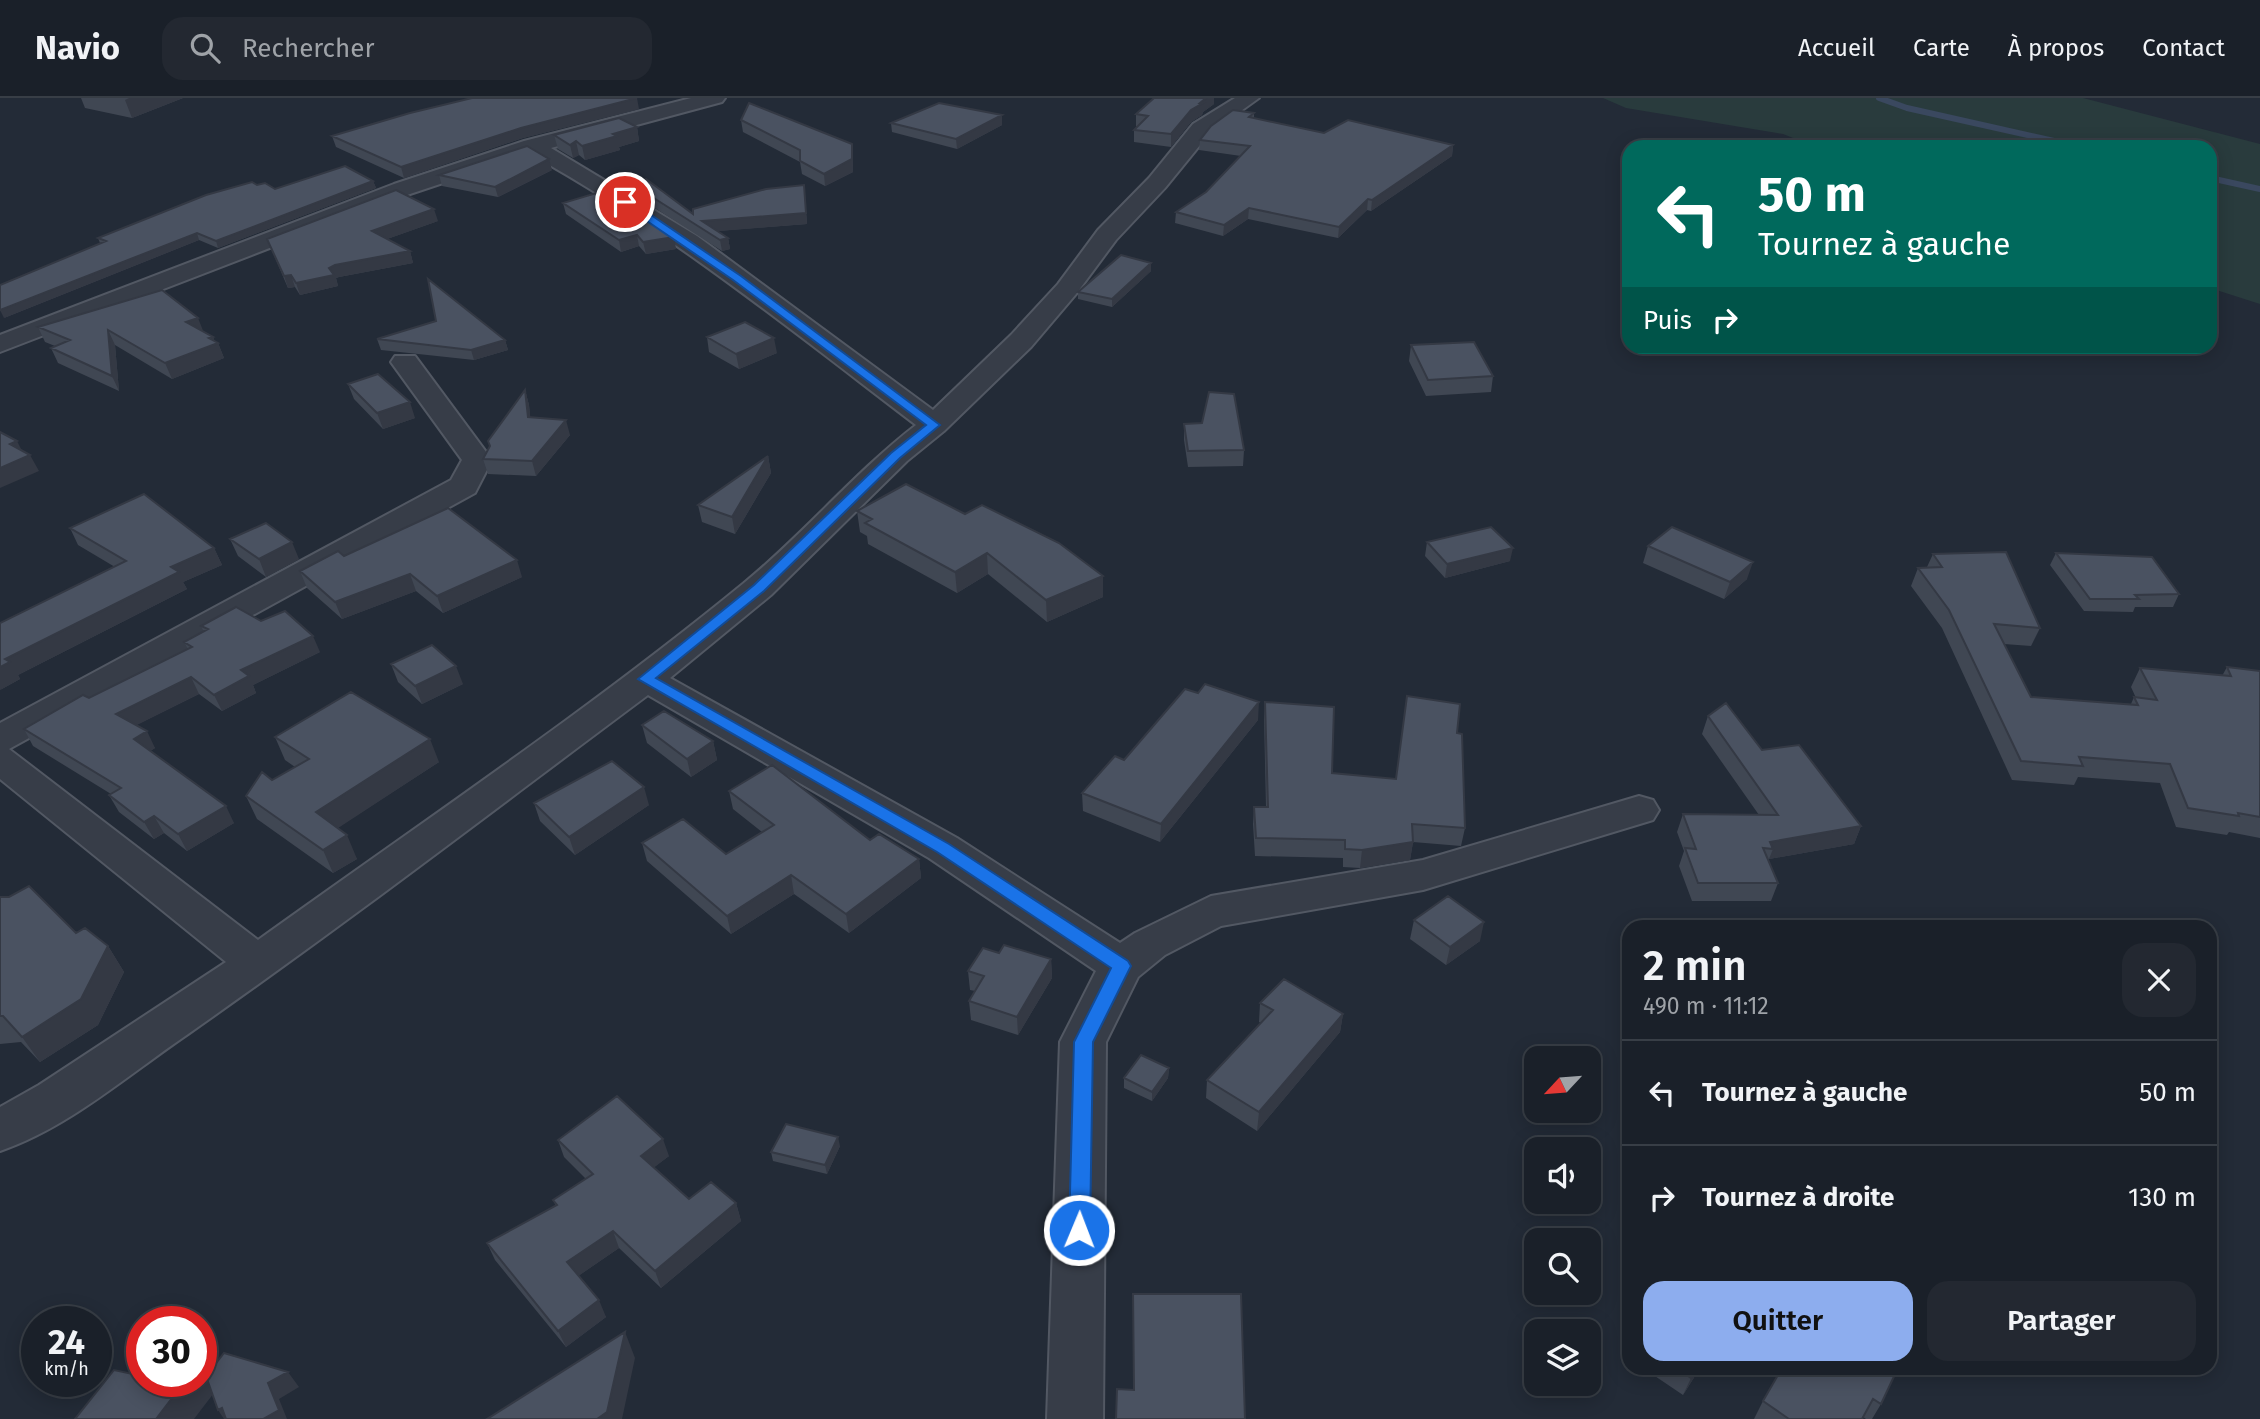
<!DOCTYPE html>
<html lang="fr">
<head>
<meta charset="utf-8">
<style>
  body { margin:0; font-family:"Fira Sans",sans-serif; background:#232831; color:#f1f3f6; height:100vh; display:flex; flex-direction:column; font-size:26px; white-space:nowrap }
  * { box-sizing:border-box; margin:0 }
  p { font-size:23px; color:#9fa3a8 }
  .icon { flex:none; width:38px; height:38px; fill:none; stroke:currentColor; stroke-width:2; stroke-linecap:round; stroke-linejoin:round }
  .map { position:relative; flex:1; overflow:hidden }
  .details { position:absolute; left:1622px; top:822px; width:595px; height:455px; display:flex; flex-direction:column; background:#1a2029; border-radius:21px; box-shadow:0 4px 18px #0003,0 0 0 2px #383e46 }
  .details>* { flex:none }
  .top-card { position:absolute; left:1622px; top:42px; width:595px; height:214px; border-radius:21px; box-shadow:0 4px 18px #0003,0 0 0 2px #383e46; background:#00695c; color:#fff; overflow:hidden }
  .needle { width:46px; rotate:244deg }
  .tools { position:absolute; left:1524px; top:948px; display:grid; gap:14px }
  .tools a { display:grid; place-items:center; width:77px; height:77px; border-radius:14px; background:#1a2029; box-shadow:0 4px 18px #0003,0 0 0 2px #383e46; font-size:35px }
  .speed { position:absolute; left:21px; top:1208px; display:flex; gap:14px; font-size:35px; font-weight:700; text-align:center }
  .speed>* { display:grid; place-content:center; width:91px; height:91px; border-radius:50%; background:#1a2029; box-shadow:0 4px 18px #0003,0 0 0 2px #383e46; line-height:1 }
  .speed small { font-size:18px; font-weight:400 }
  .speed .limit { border:10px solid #d22; background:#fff; color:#111 }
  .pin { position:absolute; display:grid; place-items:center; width:60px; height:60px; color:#fff; margin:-30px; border:4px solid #fff; border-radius:50%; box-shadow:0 2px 7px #0007 }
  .me { position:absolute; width:77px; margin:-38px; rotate:1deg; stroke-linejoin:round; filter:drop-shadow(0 0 5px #0008) }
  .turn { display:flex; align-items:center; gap:24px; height:147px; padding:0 21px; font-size:32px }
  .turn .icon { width:91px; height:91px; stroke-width:2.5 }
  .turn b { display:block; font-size:49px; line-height:60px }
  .then { display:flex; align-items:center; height:66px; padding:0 21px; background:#0003; gap:14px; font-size:26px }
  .round { display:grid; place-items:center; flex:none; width:74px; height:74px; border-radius:21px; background:#232831 }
  .summary { display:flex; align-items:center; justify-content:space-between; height:119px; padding:0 21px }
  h1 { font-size:42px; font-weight:600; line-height:52px }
  .primary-button { display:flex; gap:14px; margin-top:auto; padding:14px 21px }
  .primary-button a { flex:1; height:80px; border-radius:21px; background:#8dadee; color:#111; font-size:28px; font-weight:600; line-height:80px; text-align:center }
  .primary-button a+a { background:#232831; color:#f1f3f6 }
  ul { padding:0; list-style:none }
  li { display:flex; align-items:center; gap:21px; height:105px; padding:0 21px; border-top:2px solid #383e46 }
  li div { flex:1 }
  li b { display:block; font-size:26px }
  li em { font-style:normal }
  header { display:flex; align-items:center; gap:42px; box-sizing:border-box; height:98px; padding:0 35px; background:#1a2029; border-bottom:2px solid #383e46 }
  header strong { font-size:33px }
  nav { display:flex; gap:38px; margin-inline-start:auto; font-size:24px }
  .search { width:490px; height:63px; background:#232831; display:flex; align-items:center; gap:18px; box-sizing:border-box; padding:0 24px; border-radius:21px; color:#9fa3a8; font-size:26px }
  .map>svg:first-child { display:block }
</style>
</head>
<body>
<header>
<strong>Navio</strong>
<div class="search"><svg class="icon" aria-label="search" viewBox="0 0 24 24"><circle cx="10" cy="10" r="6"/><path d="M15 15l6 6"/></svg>Rechercher</div>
<nav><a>Accueil</a><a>Carte</a><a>À propos</a><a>Contact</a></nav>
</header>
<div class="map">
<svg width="2260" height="1321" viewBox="0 0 2260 1321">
  <rect width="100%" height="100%" fill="#232b37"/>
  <path fill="#293b3d" d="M1603 0H2083L2260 46V206L2210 190V49H1816L1783 36 1626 10Z"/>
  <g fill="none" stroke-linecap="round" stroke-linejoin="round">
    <path stroke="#3a485f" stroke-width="6" d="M1879 0 1907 10 2081 49
      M2210 80 2260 91"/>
    <g stroke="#525863" stroke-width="4">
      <path id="minor" d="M691 0H725L722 4 551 50 697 138 933 312 1011 237 1058 186 1098 132 1149 80 1193 26 1235 0H1259L1209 36 1165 90 1116 142 1076 196 1031 249 944 333 907 363 771 497 670 580 957 740 1120 845 1135 835 1211 798 1423 762 1639 698 1653 702 1659 712 1653 722 1423 792 1221 828 1165 857 1138 879 1106 944 1103 1321H1047L1060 944 1096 873 929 760 648 597C495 711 344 827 188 936 129 976 68 1030 0 1053V1009L39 987 226 864 0 681V625L451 382 462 362 391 264 395 258H415L492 362 475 395 9 651 258 842C421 725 589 612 744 485 804 436 854 375 916 327 790 231 668 132 530 56L410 96 0 254V237L394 86 524 43Z"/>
    </g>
    <use href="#minor" fill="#373d48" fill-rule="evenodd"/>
  </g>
  <path fill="#404753" d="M81 0H183L132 20 85 10Z
    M1214 6 1203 14 1202 17 1191 24 1171 49 1134 44V32L1137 28H1136V16Z
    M639 11 523 40 404 80 336 49 332 38Z
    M1254 15V20L1324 35 1453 47 1452 58 1371 113 1367 112 1338 140 1248 121 1223 138 1175 125 1176 114 1206 94 1241 58 1199 52 1200 42Z
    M1002 17V27L957 51 892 34 891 25Z
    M741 22 852 46 853 74 825 88 802 76 800 64 743 34Z
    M637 29 639 43 619 49 620 52 585 62 579 57 573 60 558 51 554 37Z
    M552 72 498 99 442 88 439 77Z
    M373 83 376 90 218 150 199 142 4 220 100 145 98 140 257 87 275 91Z
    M630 85 693 116 804 87 807 126 717 133 728 140 730 151 722 153 633 96Z
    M563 105 676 151 646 156 639 148 621 154 566 116Z
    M438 123 387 141 410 153 413 165 339 179 336 180 338 188 300 197 295 189 288 190 267 141Z
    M1151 165V173L1112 209 1078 201V194Z
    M38 229 203 233 213 239 215 244 218 245 224 260 172 281 115 247 119 293 58 265 51 250 55 248 45 244Z
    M707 239 777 255 739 271 709 254Z
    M377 241 505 242 508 252 474 262 381 252Z
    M1411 247 1493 278 1491 294 1426 298 1409 263Z
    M348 286 415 320 383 331 354 301Z
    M525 292 529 307 530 319 570 337 536 378 488 376 483 361Z
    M1184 326 1244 352 1243 368 1188 369 1184 342Z
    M768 358 771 375 735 436 702 424 698 407Z
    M906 386 1103 499 1047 524 988 476 957 495 868 446 867 438 860 434 857 413Z
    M70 430 214 450 222 467 183 484 187 491 18 577 20 581 0 592 115 469 78 447Z
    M230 441 299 461 266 479 238 458Z
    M1427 444 1510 463 1445 480 1425 458Z
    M1648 448 1747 481 1724 501 1643 465Z
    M2056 455 2179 496 2173 509H2135L2133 514 2084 513 2050 467Z
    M1933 456 2040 530 2031 548 2004 546 2031 599 2131 606 2134 599 2136 600 2131 589 2140 570 2222 578 2227 569 2260 573V740L2229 734 2227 737 2176 729 2160 685 2078 679 2074 687 2012 682 1942 530 1911 488 1918 470 1927 469Z
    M344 458 522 479 443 515 416 493 342 521 307 490 300 473Z
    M201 528 320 554 253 587 256 595 222 613 199 596 136 627 155 650 150 653 234 725 187 753 164 735 154 741 119 714 109 697 111 696 33 648 24 631 188 551 184 544 204 534Z
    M391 566 463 586 422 606 398 584Z
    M1265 604 1332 675 1396 681 1457 635 1465 730 1461 748 1413 744 1410 762 1360 770 1343 769V760L1255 758 1253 726 1254 709H1266L1264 621Z
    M1708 618 1861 728 1854 746 1769 761 1768 764 1778 785 1771 803H1692L1679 768 1684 753 1677 734 1683 716 1759 717 1702 636Z
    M1258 622 1160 744 1083 713 1082 695 1124 662Z
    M642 627 713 643 717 662 691 679 647 645Z
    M275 639 439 664 337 730 357 761 333 775 257 721 246 698 295 669 285 662Z
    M729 693 870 742 919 761 921 780 849 835 794 796 731 836 647 763 642 745 726 756 762 734 733 711Z
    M534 705 649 707 575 757 540 723Z
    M0 799 108 848 124 874 98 927 40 964 21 944 0 946Z
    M1414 822 1480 843 1446 867 1410 841Z
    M999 855 1051 861 1052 880 1018 937 971 922 969 903 975 893 970 892 968 873Z
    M1260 905 1343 916 1340 934 1257 1033 1206 1000 1207 982 1261 925 1259 924Z
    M1169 970 1168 980 1152 1003 1124 990V980Z
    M558 1042 669 1058 654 1069 689 1101 736 1105 741 1123 661 1190 619 1150 578 1178 606 1219 566 1249 495 1162 487 1145 556 1108 553 1102 586 1081 564 1059Z
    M840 1048 827 1076 773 1063 771 1054Z
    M1629 1239V1261L1622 1257Z
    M1643 1270H1700L1683 1297Z
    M1898 1270 1881 1306 1872 1321H1866L1863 1319 1862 1321H1754L1763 1303Z"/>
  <path fill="#343944" d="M129 0H183L132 20 125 2Z
    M637 0 639 11 523 40 404 80 401 69 521 30Z
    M1206 0H1214V6L1203 14 1202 17 1191 24 1171 49V36L1191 12Z
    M1002 17V27L957 51 956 41Z
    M637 29 639 43 619 49 620 52 585 62 582 48 613 36Z
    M576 43 579 57 573 60 570 47Z
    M852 46 853 74 825 88 824 76Z
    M1453 47 1452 58 1371 113 1372 102Z
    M549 61 552 72 498 99 495 89Z
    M373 83 376 90 218 150 216 143Z
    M804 87 807 126 707 134 702 123Z
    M1368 101 1367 112 1338 140 1339 129Z
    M1249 110 1248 121 1223 138 1224 127Z
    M434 111 438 123 376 145 372 133Z
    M197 135 199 142 4 220 0 212Z
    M637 137 639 148 621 154 619 142Z
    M674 139 676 151 646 156 643 144Z
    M728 140 730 151 722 153 720 142Z
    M410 153 413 165 339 179 336 180 338 188 300 197 296 185 335 167Z
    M1151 165V173L1112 209V201Z
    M291 177 295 189 288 190 284 178Z
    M198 220 204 235 186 224Z
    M108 232 115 247 119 293 112 278Z
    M213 239 216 246 218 245 224 260 172 281 165 265Z
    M774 240 777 255 739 271 736 256Z
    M505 242 508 252 474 262 471 252Z
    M525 292 529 307 532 334 528 319Z
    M410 304 415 320 383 331 377 315Z
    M566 322 570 337 536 378 532 363Z
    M17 343 25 359 30 357 39 373 0 390V370L10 346Z
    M768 358 771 375 735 436 732 419Z
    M292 444 299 461 266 479 259 461Z
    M214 450 222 467 183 484 187 491 18 577 20 581 0 592V569L5 561 171 469Z
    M1513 450 1510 463 1445 480 1447 466Z
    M987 455 988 476 957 495 955 474Z
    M517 462 522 479 443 515 437 498Z
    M1753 464 1747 481 1724 501 1730 484Z
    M410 476 416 493 342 521 335 504Z
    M1103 478V499L1047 524 1046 502Z
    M313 538 320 554 253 587 256 595 222 613 214 597 241 572Z
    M456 568 463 586 422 606 415 588Z
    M191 579 199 596 125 633 116 616Z
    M1259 604 1258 622 1160 744 1161 726Z
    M147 633 155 650 143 658 134 641Z
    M430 641 439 664 326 738 316 714Z
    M713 643 717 662 691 679 687 661Z
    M644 689 649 707 575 757 569 739Z
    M226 708 234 725 187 753 178 736Z
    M154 718 164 735 154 741 144 724Z
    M1861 728 1854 746 1769 761 1773 751 1770 744Z
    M347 737 357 761 333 775 323 752Z
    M1413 744 1410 762 1360 770 1362 752Z
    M919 761 921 780 849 835 846 816Z
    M791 777 794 796 731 836 727 818Z
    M1484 824 1480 843 1446 867 1450 849Z
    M108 848 124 874 98 927 40 964 22 939Z
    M1051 861 1052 880 1018 937 1017 919Z
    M1343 916 1340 934 1257 1033 1259 1014Z
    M1169 970 1168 980 1152 1003V994Z
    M838 1039 840 1048 827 1076 825 1067Z
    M663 1041 669 1058 647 1075 641 1058Z
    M736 1105 741 1123 661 1190 655 1173Z
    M613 1133 619 1150 574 1181 567 1164Z
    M599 1202 606 1219 566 1249 558 1233Z
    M625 1234 635 1260 622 1321H597Z
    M201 1262 220 1287 194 1321H156L185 1283H201Z
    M1697 1270H1700L1683 1297 1691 1280Z
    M288 1274 299 1289 279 1301 287 1321H263L268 1285Z
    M222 1310 230 1321H224L218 1312Z"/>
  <path fill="#4a5261" stroke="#343944" stroke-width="2" d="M472 0H637L521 30 401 69 332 38 410 15Z
    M1154 0H1206L1200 5H1203L1191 12 1171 36 1134 32 1148 18 1136 16Z
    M749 5 852 46V61L824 76 800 63V52L741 22Z
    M939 5 1002 17 956 41 891 25Z
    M1233 12 1254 15 1249 19 1324 35 1348 22 1453 47 1372 102 1368 101 1339 129 1249 110 1224 127 1176 114 1206 94 1250 48 1200 42 1211 28Z
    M619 20 637 29 613 36 617 38 582 48 576 43 570 47 554 37Z
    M527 48 549 61 495 89 439 77Z
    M345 68 373 83 216 143 197 135 0 212V187L106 143 98 140 206 97 252 84 257 87 265 85 275 91Z
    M646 81 693 116V111L766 91 804 87 806 115 702 123 728 140 720 142 630 85Z
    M396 92 434 111 372 133 410 153 335 167 329 170 334 177 296 185 291 177 284 178 267 141Z
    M603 93 674 139 643 144 637 137 619 142 563 105Z
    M1121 157 1151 165 1112 201 1078 194Z
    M428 181 505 242 471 252 377 241 436 223Z
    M162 192 198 220 186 224 213 239 209 240 218 245 165 265 108 232 112 278 51 250 70 242 38 229Z
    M745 224 774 240 736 256 707 239Z
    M1474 244 1493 278 1428 282 1411 247Z
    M378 276 410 304 377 315 348 286Z
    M525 292 528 319 566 322 532 363 483 361 490 348 488 343Z
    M1209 294 1234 296 1244 352 1188 353 1184 326 1202 325Z
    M0 334 17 343 10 346 30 357 0 370Z
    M768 358 732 419 698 407Z
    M906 386 965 416 982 407 1059 445 1103 478 1046 502 987 455 955 474 865 425 872 421 857 413Z
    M144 396 214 450 171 469 179 474 5 561 10 564 0 569V525L126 463 70 430Z
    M448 410 517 462 437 498 410 476 335 504 300 473 338 453 344 458Z
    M266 425 292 444 259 461 230 441Z
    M1491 429 1513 450 1447 466 1427 444Z
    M1672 429 1753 464 1730 484 1648 448Z
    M2006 454 2040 530 1994 526 2031 599 2138 607 2134 599 2157 602 2140 570 2231 578 2227 569 2260 573V719L2238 715 2239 718 2188 710 2170 666 2079 659 2083 668 2021 663 1949 512 1918 470 1942 469 1933 456Z
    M2056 455 2152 459 2179 496 2135 497 2139 501H2090Z
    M236 509 261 523 285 513 313 538 241 572 249 578 214 597 191 579 116 616 147 633 134 641 226 708 178 736 154 718 144 724 109 697 121 690 24 631 83 597 89 600 192 549 184 544 208 531 201 528Z
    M432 547 456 568 415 588 391 566Z
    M1205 586 1259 604 1161 726 1082 695 1115 658 1124 662 1185 591 1198 595Z
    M351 594 430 641 316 714 347 737 323 752 246 698 262 674 272 682 309 661 275 639Z
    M1407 598 1460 606 1457 635 1462 636 1465 730 1412 726 1413 744 1362 752 1345 751V742L1256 740 1254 709H1268L1265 604 1334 609 1332 675 1396 681Z
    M1726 605 1762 652 1799 647 1861 728 1770 744 1773 751 1763 750 1778 785H1698L1685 750 1696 751 1683 716 1778 717 1708 618Z
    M664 613 713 643 687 661 642 627Z
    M612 663 644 689 569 739 534 705Z
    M772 667 870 742 879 736 919 761 846 816 791 777 727 818 642 745 683 721 726 756 774 727 729 693Z
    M29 788 76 835 85 830 108 848 81 901 22 939 3 918H0V799H9Z
    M1448 798 1484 824 1450 849 1414 822Z
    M1004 847 1051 861 1017 919 969 903 984 878 968 873 983 850 999 855Z
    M1284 881 1343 916 1259 1014 1207 982 1273 912 1260 905Z
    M1141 957 1169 970 1152 994 1124 980Z
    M617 998 663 1041 641 1058 689 1101 711 1084 736 1105 655 1173 613 1133 567 1164 599 1202 558 1233 487 1145 557 1107 553 1102 593 1076 558 1042Z
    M786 1026 838 1039 825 1067 771 1054Z
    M1133 1196H1241L1245 1321H1116L1117 1291 1134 1292Z
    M625 1234 607 1314 597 1321H487Z
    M224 1255 288 1274 268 1285 279 1312 263 1321H226L222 1310 218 1312 206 1278Z
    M1677 1270H1697L1691 1280Z
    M1782 1270H1898L1881 1306 1873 1301 1862 1321H1789L1763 1303Z
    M142 1271V1283H185L156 1321H75L114 1272 137 1277Z"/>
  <path fill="#1a73e8" stroke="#114b97" stroke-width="2" d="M622 102H629L741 178 940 327 900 360 764 493 656 580 949 746 1128 863 1131 868 1093 944 1090 1132 1087 1139 1079 1142 1072 1139 1069 1132 1074 944 1111 870 937 754 638 581 754 487 891 355 926 327 733 182 622 106Z"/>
</svg>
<div class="tools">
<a><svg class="needle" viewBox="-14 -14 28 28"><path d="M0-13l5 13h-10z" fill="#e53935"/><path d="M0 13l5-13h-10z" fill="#9fa3a8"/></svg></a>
<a><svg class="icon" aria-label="sound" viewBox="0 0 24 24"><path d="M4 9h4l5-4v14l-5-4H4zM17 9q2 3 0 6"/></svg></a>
<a><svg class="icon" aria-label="search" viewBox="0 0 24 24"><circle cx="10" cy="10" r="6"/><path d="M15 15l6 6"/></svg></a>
<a><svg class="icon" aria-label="layers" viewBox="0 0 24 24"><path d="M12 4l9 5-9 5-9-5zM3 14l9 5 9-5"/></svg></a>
</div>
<div class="speed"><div>24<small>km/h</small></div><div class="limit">30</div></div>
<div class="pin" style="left:625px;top:104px;background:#d93025"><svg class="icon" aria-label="arrive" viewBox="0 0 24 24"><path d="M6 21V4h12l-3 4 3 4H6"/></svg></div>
<svg class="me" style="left:1079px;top:1132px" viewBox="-20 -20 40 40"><circle r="17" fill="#1a73e8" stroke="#fff" stroke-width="3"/><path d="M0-11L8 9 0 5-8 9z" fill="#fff"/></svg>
<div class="top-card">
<div class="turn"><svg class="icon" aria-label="left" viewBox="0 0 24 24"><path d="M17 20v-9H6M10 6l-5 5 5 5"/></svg><div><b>50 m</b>Tournez à gauche</div></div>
<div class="then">Puis<svg class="icon" aria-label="right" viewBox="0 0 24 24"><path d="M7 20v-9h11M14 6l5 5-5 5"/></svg></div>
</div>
<section class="details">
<div class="summary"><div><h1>2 min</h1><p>490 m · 11:12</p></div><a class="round"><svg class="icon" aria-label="close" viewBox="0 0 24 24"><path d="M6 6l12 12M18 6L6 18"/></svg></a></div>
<ul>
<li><svg class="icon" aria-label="left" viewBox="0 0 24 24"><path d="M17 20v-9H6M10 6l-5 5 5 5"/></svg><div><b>Tournez à gauche</b></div><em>50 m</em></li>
<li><svg class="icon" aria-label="right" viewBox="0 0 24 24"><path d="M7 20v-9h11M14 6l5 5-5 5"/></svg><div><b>Tournez à droite</b></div><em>130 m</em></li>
</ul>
<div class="primary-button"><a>Quitter</a><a>Partager</a></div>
</section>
</div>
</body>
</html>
